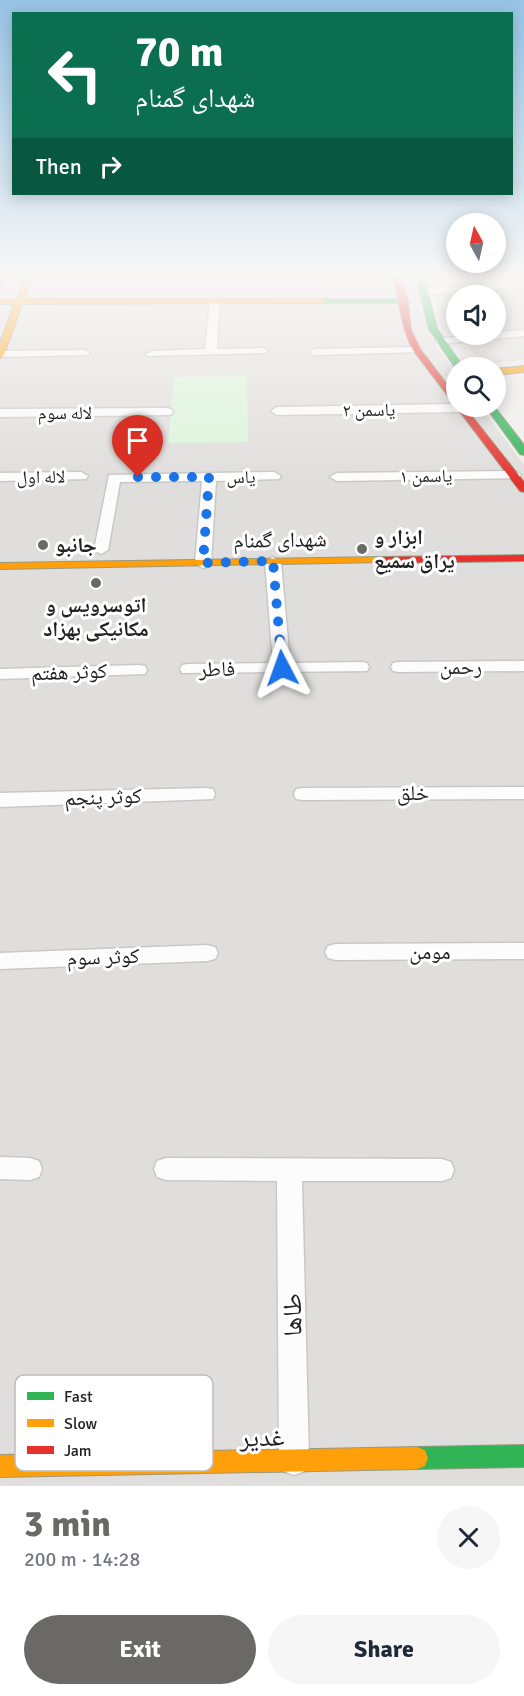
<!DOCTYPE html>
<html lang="en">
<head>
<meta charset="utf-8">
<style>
  body { margin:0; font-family:Signika,"Noto Naskh Arabic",sans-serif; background:#f6f6f7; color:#1f2937; height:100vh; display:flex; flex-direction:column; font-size:22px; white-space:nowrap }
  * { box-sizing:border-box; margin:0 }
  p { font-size:20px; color:#747a83 }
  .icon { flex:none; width:33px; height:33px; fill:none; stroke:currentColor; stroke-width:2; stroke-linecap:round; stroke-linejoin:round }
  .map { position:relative; height:1486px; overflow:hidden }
  .details { display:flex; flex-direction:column; background:#fff; flex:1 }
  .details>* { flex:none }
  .hud { position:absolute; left:12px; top:12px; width:501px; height:183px; border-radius:0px; box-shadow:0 3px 15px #0003; background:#0b6e4f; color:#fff; overflow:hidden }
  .needle { width:39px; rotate:352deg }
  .buttons { position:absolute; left:446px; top:213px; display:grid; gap:12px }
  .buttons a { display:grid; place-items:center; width:60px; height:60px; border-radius:50%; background:#fff; box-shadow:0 3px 15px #0003; font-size:30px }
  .pin { position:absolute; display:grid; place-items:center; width:51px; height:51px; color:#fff; margin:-62px -26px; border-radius:50% 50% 50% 0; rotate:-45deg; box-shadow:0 0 6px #0007 }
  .pin .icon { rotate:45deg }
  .me { position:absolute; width:66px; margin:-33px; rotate:356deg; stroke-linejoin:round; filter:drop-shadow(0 0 4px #0008) }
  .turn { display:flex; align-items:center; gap:21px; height:126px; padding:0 24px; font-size:27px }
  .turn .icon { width:78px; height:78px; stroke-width:2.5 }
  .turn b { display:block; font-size:42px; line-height:51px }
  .then { display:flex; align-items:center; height:57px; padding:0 24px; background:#0003; gap:12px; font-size:22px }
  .round { display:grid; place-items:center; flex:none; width:63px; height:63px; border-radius:32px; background:#f6f6f7 }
  .headline { display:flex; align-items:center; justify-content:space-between; height:102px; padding:0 24px }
  h1 { font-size:36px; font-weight:800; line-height:45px; color:#6a6968 }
  .primary-button { display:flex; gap:12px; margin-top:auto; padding:12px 24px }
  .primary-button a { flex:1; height:69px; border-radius:36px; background:#6a6968; color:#fff; font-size:24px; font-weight:800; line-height:69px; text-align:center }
  .primary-button a+a { background:#f6f6f7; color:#1f2937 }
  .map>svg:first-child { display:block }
</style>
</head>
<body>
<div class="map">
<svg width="524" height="1486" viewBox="0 0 524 1486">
  <rect width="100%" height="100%" fill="#f0eeeb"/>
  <path fill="#dfdedc" d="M0 275H412L434 342 456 372V406L481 407 524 465V1486H0Z
    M438 275H524V360L481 364 460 335 495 334V296H456V329L453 324 447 290Z"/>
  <path fill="#daf5da" d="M247 376 248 442 168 443 174 377Z"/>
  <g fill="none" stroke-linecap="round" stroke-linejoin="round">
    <g stroke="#c9c8c7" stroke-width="3">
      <path id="street" d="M524 281V287L425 295 420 292 425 289Z
        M215 298 220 301 217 349 262 348 268 351 266 353 148 356 146 354 152 351 205 349 210 301Z
        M524 330V336L441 344 435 341 441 338 495 334V332Z
        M417 347 421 348V352L315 355 309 352 315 349Z
        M84 350 90 353 88 355 0 357V351Z
        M456 404V406L467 408 461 412 277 415 271 411 277 407Z
        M167 408 171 409 173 412 171 415 0 417V409Z
        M514 471 521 475 519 478 337 481 330 477 337 473Z
        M81 472 88 476 86 479 0 481V473Z
        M274 472 281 476 279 479 216 481 211 563 208 566 203 568 195 563 202 481 120 482 108 550 101 554 94 550 109 475Z
        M273 557 281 562 290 663 361 662 367 663 369 667 367 671 182 673 180 669 182 665 188 664 273 663 265 562Z
        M524 661V671L399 672 393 671 391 667 393 663 399 662Z
        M139 665 145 666 147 670 145 674 0 679V669Z
        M524 787V799L303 800 296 799 294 794 296 789 303 788Z
        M206 788 213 789 215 794 213 799 0 807V793Z
        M524 943V959L336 960 328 958 325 952 328 946 336 944Z
        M207 945 215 947 218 953 215 959 207 961 0 969V953Z
        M0 1157 30 1158 39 1161 42 1169 39 1177 30 1180 0 1179Z
        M166 1158 442 1159 451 1162 454 1170 451 1178 442 1181H302L309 1460 305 1471 294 1475 283 1471 279 1460 277 1181 166 1180 157 1177 154 1169 157 1161Z"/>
    </g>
    <g stroke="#999a82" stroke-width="2">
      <path id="fast" d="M416 275H424L437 329 464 368 456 369 429 329Z
        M318 299H404L408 301 404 303H318Z
        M485 406H494L524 445V455L520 454Z
        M524 1445V1467L417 1469 409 1466 406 1458 409 1450 417 1447Z"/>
    </g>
    <g stroke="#999a82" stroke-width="2">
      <path id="slow" d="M25 275H33L24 299H321L325 301 321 303 22 304 4 355 0 358V343L14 304H0V300H16Z
        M524 366V372L495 375V369Z
        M382 557 386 558V562L0 569V563Z
        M417 1447 425 1450 428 1458 425 1466 417 1469 0 1477V1455Z"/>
    </g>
    <g stroke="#999a82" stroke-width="2">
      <path id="jam" d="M0 275H7L4 283 0 285Z
        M392 275H400L408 301 411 330 421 350 456 396V406H464L524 482V492L520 491 413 350C400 325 400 301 392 275Z
        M524 555V561L382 563 376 560 382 557Z"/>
    </g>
    <use href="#street" fill="#fdfcfc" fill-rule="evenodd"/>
    <use href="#fast" fill="#30b455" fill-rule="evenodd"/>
    <use href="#slow" fill="#ff9f0a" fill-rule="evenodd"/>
    <use href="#jam" fill="#e5322d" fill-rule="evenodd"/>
  </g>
  <linearGradient id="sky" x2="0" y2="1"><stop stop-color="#97c4e6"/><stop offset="0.57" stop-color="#f8f7f6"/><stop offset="1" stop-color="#f8f7f6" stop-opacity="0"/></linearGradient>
  <rect width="524" height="483" fill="url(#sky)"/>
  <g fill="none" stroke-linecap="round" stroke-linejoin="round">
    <path stroke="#1a73e8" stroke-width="10" stroke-dasharray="0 18" d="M138 477H209L203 563 273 561 282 668"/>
  </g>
  <g fill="#6a6968" stroke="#fff" stroke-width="2">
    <circle cx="43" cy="545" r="6"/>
    <circle cx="362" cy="549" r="6"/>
    <circle cx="96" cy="583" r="6"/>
  </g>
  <g text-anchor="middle" stroke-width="6" stroke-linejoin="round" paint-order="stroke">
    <g font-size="18" fill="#222" stroke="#fff">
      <text transform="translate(369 410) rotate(-1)" y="6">یاسمن ۲</text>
      <text x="65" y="419">لاله سوم</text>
      <text transform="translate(426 476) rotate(-1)" y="6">یاسمن ۱</text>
      <text transform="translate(41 477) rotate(-1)" y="6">لاله اول</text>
      <text transform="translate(241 477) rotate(-1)" y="6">یاس</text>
    </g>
    <g font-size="21" font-weight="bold" fill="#222" stroke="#fff" text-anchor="start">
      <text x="374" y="544">ابزار و<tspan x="374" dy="24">يراق سميع</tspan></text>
      <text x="55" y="552">جانبو</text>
      <text x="96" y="612" text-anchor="middle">اتوسرویس و<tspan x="96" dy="24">مکانیکی بهزاد</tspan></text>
    </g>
    <g font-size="21" fill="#222" stroke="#fff">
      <text transform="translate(280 540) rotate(-1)" y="7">شهدای گمنام</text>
      <text x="461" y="674">رحمن</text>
      <text transform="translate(217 669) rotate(-1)" y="7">فاطر</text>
      <text transform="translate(69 672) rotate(-2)" y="7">کوثر هفتم</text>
      <text x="413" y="800">خلق</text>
      <text transform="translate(103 797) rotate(-2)" y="7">کوثر پنجم</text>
      <text x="430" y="959">مومن</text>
      <text transform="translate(103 957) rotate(-2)" y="7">کوثر سوم</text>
    </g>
    <g font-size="26" fill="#222" stroke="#fff">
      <text transform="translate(292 1315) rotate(-91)" y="9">طاها</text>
      <text transform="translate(262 1437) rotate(-1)" y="9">غدیر</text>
    </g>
  </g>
  <rect x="15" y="1375" width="198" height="96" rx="9" fill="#fff" stroke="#bdbdbd" stroke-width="1.5"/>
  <rect x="27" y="1392" width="27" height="8" fill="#30b455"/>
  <rect x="27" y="1419" width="27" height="8" fill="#ff9f0a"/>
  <rect x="27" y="1446" width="27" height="8" fill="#e5322d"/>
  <g font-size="16" fill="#222">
    <text x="64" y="1402">Fast</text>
    <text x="64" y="1429">Slow</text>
    <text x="64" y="1456">Jam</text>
  </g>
</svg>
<div class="buttons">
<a><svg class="needle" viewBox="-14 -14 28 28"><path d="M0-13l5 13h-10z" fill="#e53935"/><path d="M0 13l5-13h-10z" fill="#747a83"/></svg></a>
<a><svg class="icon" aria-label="sound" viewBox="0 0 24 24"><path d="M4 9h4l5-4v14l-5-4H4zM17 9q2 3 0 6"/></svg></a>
<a><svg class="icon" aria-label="search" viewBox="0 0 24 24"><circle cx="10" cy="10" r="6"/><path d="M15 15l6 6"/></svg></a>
</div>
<div class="pin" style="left:138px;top:477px;background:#d93025"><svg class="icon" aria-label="arrive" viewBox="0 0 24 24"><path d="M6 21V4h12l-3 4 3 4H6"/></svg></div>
<svg class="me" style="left:282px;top:668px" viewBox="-20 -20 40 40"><path d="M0-17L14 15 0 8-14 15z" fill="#1a73e8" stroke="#fff" stroke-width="4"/></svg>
<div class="hud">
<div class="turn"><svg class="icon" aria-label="left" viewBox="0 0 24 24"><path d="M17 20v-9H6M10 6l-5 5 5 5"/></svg><div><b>70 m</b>شهدای گمنام</div></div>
<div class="then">Then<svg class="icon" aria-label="right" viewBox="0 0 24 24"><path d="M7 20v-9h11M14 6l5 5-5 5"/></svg></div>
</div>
</div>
<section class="details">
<div class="headline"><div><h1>3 min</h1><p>200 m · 14:28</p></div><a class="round"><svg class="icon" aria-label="close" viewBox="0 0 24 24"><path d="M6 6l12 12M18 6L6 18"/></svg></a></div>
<div class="primary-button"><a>Exit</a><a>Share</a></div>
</section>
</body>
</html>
